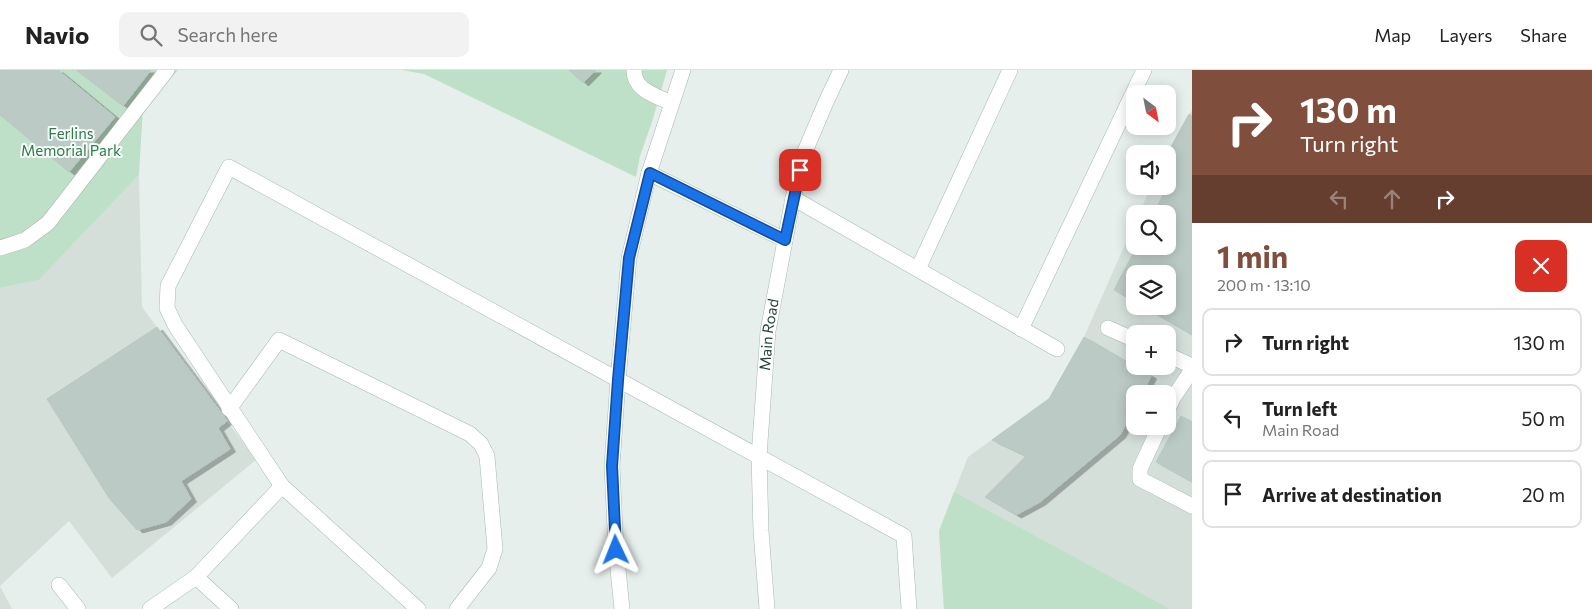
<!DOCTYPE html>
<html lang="en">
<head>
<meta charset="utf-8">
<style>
  body { margin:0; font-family:Commissioner,sans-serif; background:#f2f2f2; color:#222; height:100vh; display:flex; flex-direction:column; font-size:19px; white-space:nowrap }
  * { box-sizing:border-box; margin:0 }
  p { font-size:16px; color:#767676 }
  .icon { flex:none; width:28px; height:28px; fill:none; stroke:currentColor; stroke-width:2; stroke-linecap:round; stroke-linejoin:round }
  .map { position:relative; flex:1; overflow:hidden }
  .details { display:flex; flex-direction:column; background:#fff; width:400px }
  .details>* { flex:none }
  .hud { background:#804e3d; color:#fff; overflow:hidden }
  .needle { width:32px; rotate:148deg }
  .tools { position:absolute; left:1126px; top:15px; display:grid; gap:10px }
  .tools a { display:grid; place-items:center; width:50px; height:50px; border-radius:10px; background:#fff; box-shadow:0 2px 12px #0003; font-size:25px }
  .pin { position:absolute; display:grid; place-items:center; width:42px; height:42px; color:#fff; margin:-21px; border-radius:10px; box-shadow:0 2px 8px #0006 }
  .me { position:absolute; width:55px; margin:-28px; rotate:358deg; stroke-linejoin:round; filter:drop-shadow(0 0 4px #0008) }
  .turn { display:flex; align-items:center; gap:18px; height:105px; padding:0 25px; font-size:22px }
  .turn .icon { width:65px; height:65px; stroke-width:2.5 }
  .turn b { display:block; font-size:35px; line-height:42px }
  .lanes { display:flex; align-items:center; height:48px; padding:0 25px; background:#0003; justify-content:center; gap:25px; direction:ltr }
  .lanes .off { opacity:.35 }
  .round { display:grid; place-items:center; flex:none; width:52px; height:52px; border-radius:10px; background:#f2f2f2 }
  .head { display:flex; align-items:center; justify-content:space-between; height:85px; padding:0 25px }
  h1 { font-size:30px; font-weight:700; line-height:38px; color:#804e3d }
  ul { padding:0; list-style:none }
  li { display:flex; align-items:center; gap:15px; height:68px; margin:0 10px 8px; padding:0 15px; border:2px solid #e0e0e0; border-radius:10px }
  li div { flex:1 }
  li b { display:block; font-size:19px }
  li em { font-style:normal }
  header { display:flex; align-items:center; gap:30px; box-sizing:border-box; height:70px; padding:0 25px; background:#fff; border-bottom:1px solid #e0e0e0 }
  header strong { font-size:24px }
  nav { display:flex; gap:28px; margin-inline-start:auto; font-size:18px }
  .search { width:350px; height:45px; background:#f2f2f2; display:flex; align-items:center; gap:12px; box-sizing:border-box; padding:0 18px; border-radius:10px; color:#767676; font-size:19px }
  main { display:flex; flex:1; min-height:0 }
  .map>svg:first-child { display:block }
</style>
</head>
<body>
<header>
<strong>Navio</strong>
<div class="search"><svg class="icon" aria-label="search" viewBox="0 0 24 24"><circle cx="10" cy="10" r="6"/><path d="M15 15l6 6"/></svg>Search here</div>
<nav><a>Map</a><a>Layers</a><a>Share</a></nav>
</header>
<main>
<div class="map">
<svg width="1192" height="539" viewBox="0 0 1192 539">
  <defs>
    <filter id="shadow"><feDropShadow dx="5.5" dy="3" stdDeviation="0" flood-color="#0004"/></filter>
  </defs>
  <rect width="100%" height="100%" fill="#e6efeb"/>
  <path fill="#d4dfda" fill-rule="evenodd" d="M1192 40V539H944L939 461 968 387 1049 328 1084 267 1135 152V176H1168V144H1139L1151 116H1168L1167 84ZM1135 204H1168V236H1135ZM1135 264H1168V296H1135ZM1135 324H1168V356H1135Z
    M139 105 142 237 256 390 112 508 69 451 0 516 12 539H0V218L39 210Z"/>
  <path fill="#bfe0c8" d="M0 0H178L143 37 139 105 39 210 0 218Z
    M402 0H667L652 52 640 86 636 107 424 4Z
    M954 422 1170 539H944L939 461Z"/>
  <path fill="#bbcac4" stroke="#b8c9c2" filter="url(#shadow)" d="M0 0H58L115 47 69 102 0 45Z
    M76 0H151L123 36Z
    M569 0H596L583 13Z
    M1189 44 1192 46V265L1142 236H1168V204H1135V232L1114 220 1137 176H1168V144H1153L1168 116V106L1170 102 1168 101 1167 84Z
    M157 257 227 351 218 358 230 379 181 411 191 429 166 452 137 460 109 428 47 329Z
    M1084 267 1151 306 1142 324H1135V337L1120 365 1040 432 1016 445 985 427 1026 386 992 370 1049 329Z
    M1181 346 1192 352V412L1156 392Z"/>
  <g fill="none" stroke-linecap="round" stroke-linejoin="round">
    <g stroke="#a8b8b2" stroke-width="16">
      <g id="minor">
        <path d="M634 0C634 21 656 25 671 33"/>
        <path d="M649 103 785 170"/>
        <path d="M793 128 1057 279"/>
        <path d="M0 178 25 170 48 153 167 0"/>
        <path d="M918 199 1010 0"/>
        <path d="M1108 258 1135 270"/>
        <path d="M1021 259 1144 0"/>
        <path d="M1168 285 1192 296"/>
        <path d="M229 339 279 270 470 364 481 374 487 386 495 479 489 498 457 539"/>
        <path d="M1168 339 1173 328 1192 300"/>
        <path d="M1160 356 1140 399V409L1192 436"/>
        <path d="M196 507 231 539"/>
        <path d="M59 515 78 539"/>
        <path d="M150 539 196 507 282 416"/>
        <path d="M418 539 282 416 175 255 167 238 168 216 229 97 904 466 909 539"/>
        <path d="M622 539 616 480 612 396 618 310 629 188 649 103 683 0"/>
        <path id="s1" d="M767 539 761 461 759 386 768 261 793 128 803 86 826 32 841 0"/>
      </g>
    </g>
    <use href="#minor" stroke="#fff" stroke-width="15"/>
  </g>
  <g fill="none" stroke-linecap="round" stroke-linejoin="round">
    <g stroke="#114b97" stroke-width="12">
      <path id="route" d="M616 480 612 396 618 310 629 188 650 103 785 170 800 100"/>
    </g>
    <use href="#route" stroke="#1a73e8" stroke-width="9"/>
  </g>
  <g text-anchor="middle" stroke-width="4" stroke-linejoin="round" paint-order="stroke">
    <g font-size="15" fill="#2d7a4b" stroke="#f7fbf9">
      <text x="71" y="69">Ferlins<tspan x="71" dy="17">Memorial Park</tspan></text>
    </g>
    <g font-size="15" fill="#24423a" stroke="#f7fbf9">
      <text dy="5" stroke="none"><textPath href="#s1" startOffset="275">Main Road</textPath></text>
    </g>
  </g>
</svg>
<div class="tools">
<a><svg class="needle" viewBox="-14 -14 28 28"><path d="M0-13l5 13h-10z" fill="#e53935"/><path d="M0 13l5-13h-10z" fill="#767676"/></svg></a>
<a><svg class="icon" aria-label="sound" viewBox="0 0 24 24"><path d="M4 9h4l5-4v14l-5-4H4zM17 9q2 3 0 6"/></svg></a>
<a><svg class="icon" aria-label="search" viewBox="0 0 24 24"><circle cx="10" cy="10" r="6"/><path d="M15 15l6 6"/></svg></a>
<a><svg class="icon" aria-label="layers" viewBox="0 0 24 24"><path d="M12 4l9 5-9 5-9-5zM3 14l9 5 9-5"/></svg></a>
<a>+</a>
<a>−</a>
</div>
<div class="pin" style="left:800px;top:100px;background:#d93025"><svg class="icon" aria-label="arrive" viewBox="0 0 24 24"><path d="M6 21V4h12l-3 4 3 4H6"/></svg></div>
<svg class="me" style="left:616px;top:480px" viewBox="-20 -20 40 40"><path d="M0-17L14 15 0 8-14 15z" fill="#1a73e8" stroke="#fff" stroke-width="4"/></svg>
</div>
<section class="details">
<div class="hud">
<div class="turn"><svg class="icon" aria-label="right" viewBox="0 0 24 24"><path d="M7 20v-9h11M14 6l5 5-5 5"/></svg><div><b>130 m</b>Turn right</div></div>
<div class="lanes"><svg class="icon off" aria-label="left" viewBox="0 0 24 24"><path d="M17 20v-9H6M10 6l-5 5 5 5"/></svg><svg class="icon off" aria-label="ahead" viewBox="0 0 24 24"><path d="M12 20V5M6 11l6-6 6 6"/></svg><svg class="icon" aria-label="right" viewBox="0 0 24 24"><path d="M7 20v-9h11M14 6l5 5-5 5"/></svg></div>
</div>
<div class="head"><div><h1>1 min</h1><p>200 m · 13:10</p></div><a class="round" style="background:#d93025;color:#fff"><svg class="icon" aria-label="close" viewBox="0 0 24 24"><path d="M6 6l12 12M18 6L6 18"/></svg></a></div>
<ul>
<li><svg class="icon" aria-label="right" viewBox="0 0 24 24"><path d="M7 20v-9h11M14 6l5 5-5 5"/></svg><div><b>Turn right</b></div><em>130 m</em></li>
<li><svg class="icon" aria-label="left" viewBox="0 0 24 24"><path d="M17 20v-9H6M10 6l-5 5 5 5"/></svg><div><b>Turn left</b><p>Main Road</p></div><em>50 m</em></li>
<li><svg class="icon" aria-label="arrive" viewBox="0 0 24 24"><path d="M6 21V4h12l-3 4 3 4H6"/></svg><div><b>Arrive at destination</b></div><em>20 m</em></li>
</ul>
</section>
</main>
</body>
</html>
